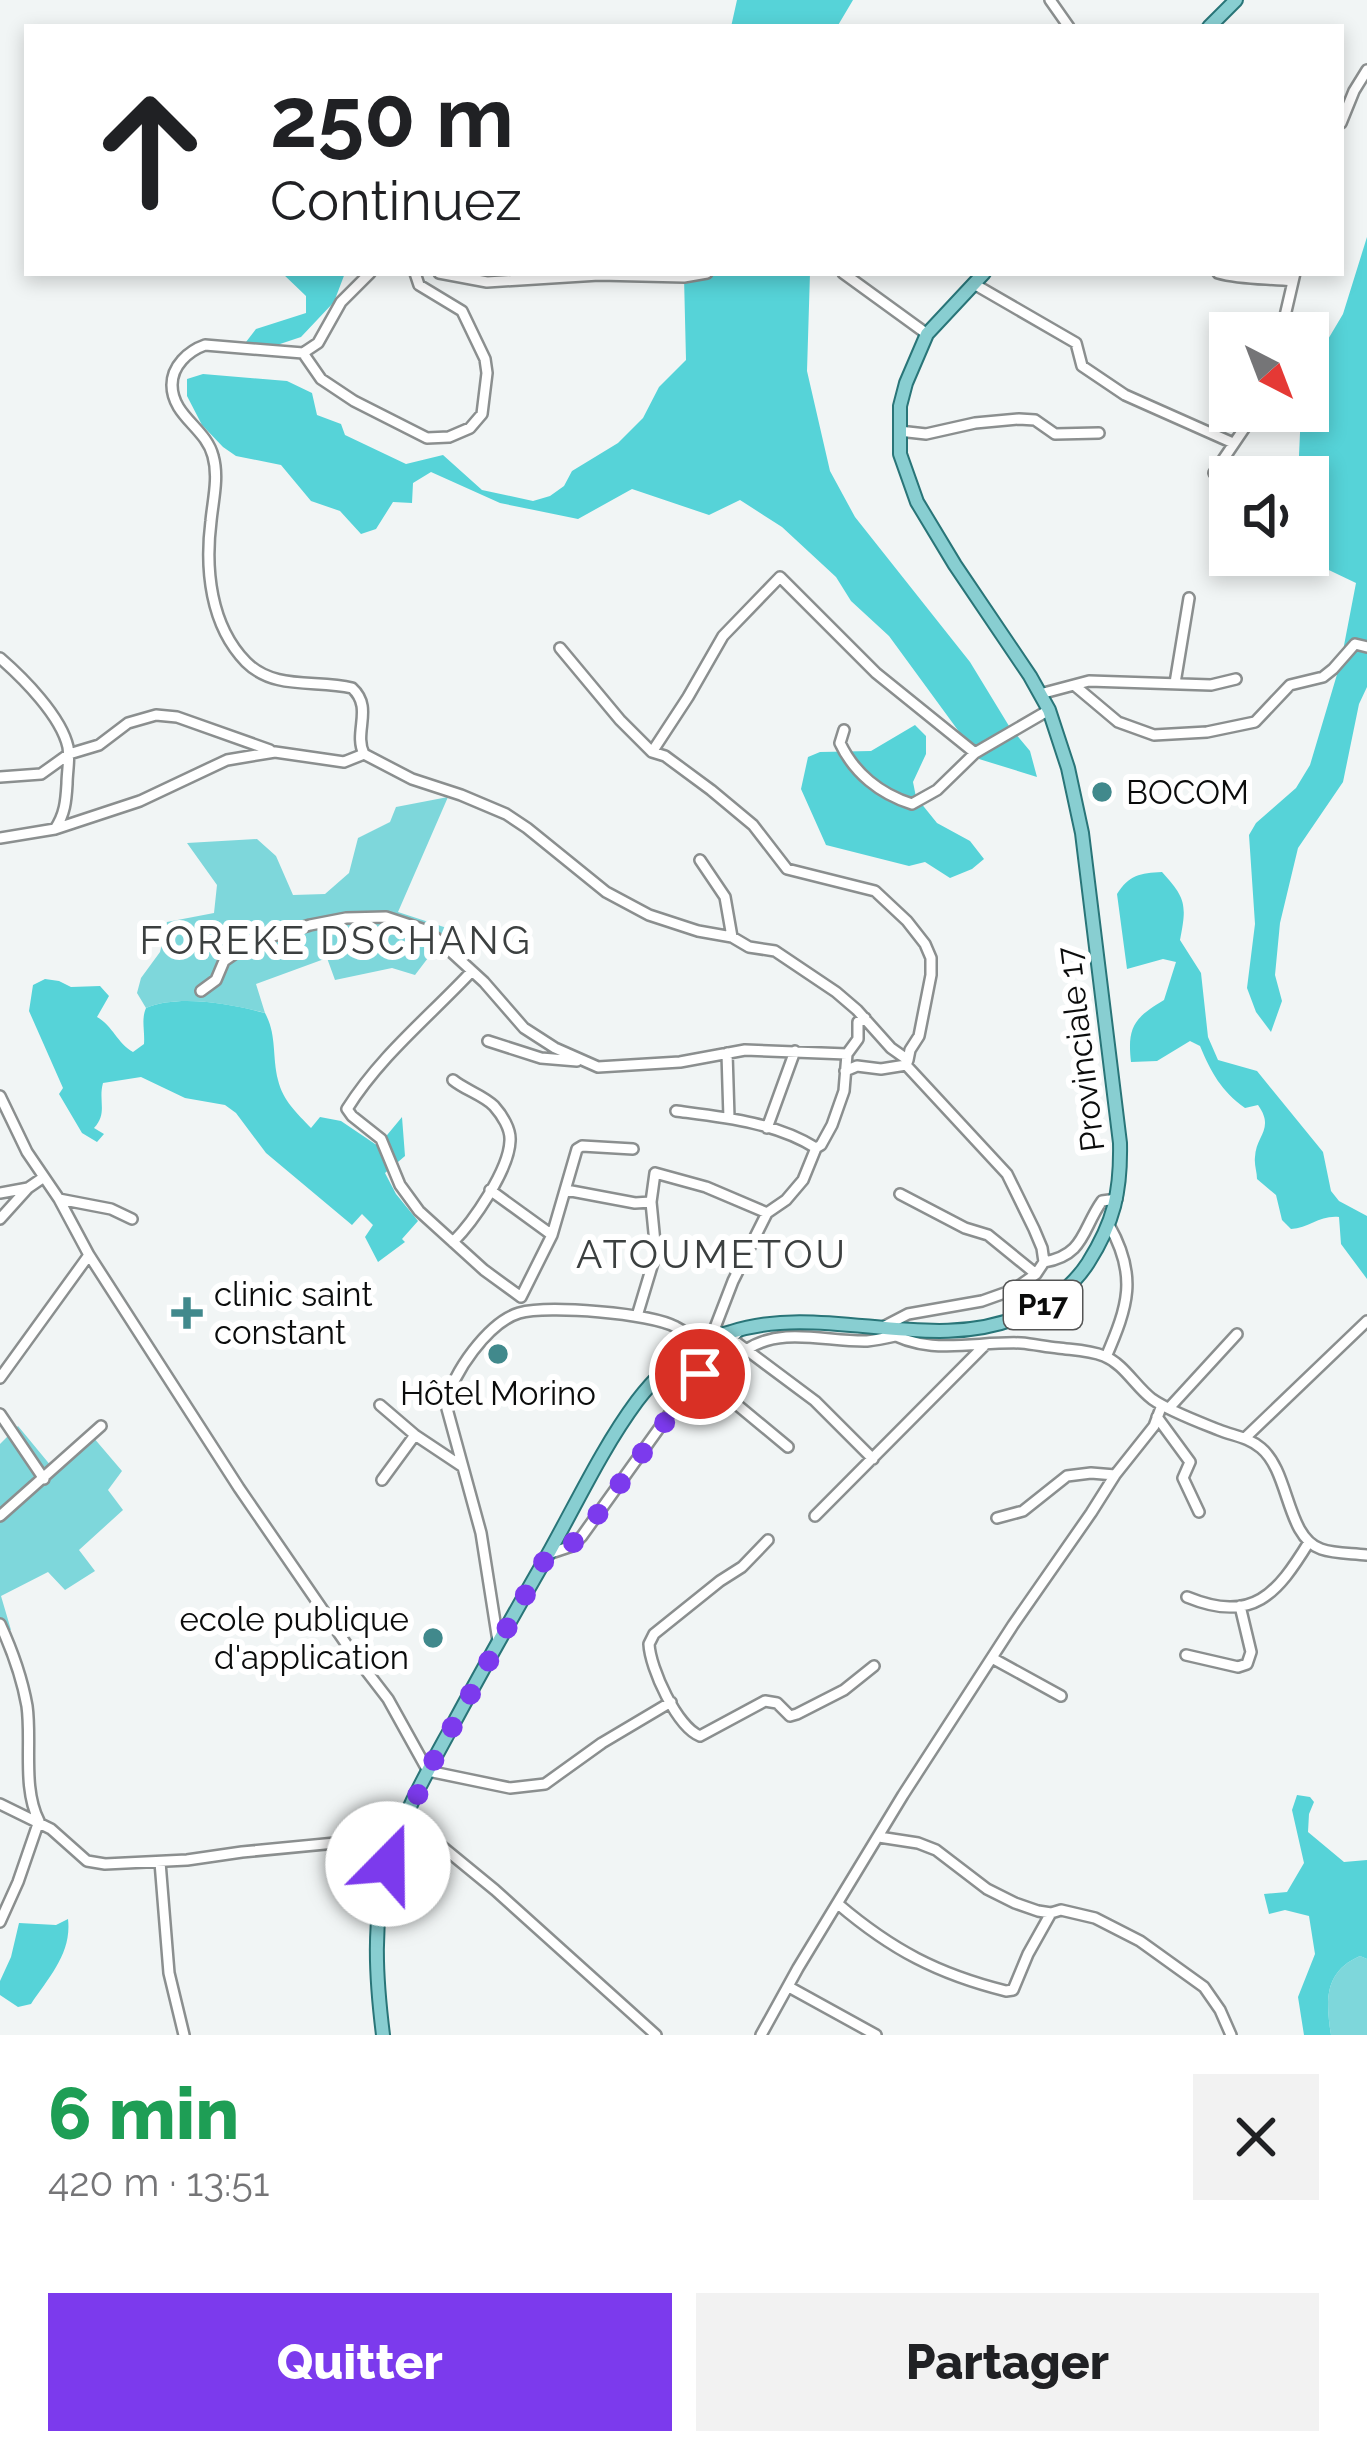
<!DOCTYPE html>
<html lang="fr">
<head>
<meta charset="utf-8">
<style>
  body { margin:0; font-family:Raleway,sans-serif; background:#f2f2f2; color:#202124; height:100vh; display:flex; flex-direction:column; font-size:45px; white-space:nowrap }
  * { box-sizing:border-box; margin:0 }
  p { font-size:39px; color:#757577 }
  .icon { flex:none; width:66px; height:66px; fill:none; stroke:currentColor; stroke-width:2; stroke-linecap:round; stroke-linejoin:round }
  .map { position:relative; height:2035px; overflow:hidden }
  .drawer { display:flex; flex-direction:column; background:#fff; flex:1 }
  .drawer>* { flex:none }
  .top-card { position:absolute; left:24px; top:24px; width:1320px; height:252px; border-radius:0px; box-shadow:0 6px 18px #0003; background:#fff; color:#202124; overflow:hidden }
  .needle { width:78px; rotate:138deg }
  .fabs { position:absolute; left:1209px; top:312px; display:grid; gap:24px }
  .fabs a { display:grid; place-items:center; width:120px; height:120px; border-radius:0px; background:#fff; box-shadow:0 6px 18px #0003; font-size:60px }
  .pin { position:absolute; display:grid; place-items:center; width:102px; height:102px; color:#fff; margin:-51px; border:6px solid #fff; border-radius:50%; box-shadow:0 3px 12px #0007 }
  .me { position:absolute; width:132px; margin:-66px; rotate:22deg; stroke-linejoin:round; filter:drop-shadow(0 0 9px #0008) }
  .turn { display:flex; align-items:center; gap:42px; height:252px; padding:0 48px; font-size:54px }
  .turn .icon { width:156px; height:156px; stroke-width:2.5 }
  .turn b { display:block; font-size:84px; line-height:102px }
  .round { display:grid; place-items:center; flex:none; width:126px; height:126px; border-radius:0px; background:#f2f2f2 }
  .head { display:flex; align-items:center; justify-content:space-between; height:204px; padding:0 48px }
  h1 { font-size:72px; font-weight:800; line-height:90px; color:#1e9e55 }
  .cta { display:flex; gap:24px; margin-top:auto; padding:24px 48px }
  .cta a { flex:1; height:138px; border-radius:0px; background:#7c3aed; color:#fff; font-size:48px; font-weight:800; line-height:138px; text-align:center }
  .cta a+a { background:#f2f2f2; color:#202124 }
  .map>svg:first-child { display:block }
</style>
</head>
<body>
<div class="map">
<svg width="1367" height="2035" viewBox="0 0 1367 2035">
  <rect width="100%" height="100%" fill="#f1f5f5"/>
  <path fill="#7ed7db" d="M448 797 398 912 450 929 415 975 392 968 335 980 327 958 256 984 265 1013C230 1004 179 994 146 1008L137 993 141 978 160 952 167 922 214 913 217 885 187 843 257 839 276 856 293 895 325 894 349 873 358 838 390 822 396 807Z
    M18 1426 56 1472 93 1437 122 1471 108 1490 123 1510 79 1550 95 1571 65 1590 48 1572 1 1596 11 1630 0 1627V1444Z
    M1360 1956 1367 1959V2035H1331C1326 2002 1323 1972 1360 1956Z"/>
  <path fill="#56d3d8" d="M737 0H853L837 27H731Z
    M1367 237V687L1359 704 1343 782 1298 848 1280 923 1275 975 1282 1001 1271 1032 1256 1012 1247 988 1255 924 1249 835 1256 823 1296 788 1310 765 1341 661 1356 583 1312 562 1308 548V477H1298L1301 411H1308V373L1343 314Z
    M282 273H345L334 302 301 337 256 352 246 342 256 329 306 313V296Z
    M688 273H810L807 371 830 471 855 517 970 662 1009 726 1030 751 1037 777 979 759 889 636 851 601 836 577 782 527 740 500 709 515 632 489 578 519 500 503 431 472 413 483 412 503 393 502 376 529 361 534 340 511 311 501 281 465 236 456 223 447 202 425 187 396V379L203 374 287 381 312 393 317 415 341 424 345 435 406 464 443 455 482 490 533 501 550 496 564 486 572 471 618 443 643 418 659 387 686 360 684 277Z
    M915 725 926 736V754L913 782 916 797 937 823 970 841 984 859 972 869 950 878 925 862 909 866 826 845 801 789 808 757 820 752 871 751Z
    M1162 872C1186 898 1187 905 1180 940L1201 973 1208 1037 1218 1060 1257 1071 1323 1152 1331 1191 1339 1201 1367 1216V1279L1341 1244 1339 1217C1320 1215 1309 1228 1291 1229L1282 1220 1276 1195 1257 1179C1257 1172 1254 1165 1255 1157 1256 1135 1275 1129 1258 1105L1245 1108C1221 1091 1211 1072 1200 1046L1190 1041 1157 1061 1131 1062C1127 1027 1134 1018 1164 1000L1176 962 1163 959 1127 969 1117 894C1129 875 1140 873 1162 872Z
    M45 979 59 981 71 987 100 986 109 996 97 1017C113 1026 117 1043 133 1052L144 1044C145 1030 141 1020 146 1008 179 994 231 1004 265 1013 277 1035 272 1056 278 1080 283 1101 297 1113 311 1128L320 1117 341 1121 378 1146 402 1117 405 1156 385 1173 396 1194 418 1221 402 1239 405 1242 378 1262 365 1237 373 1225 362 1214 352 1225 266 1153 236 1113 225 1105 185 1098 141 1077 103 1083C98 1101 108 1113 94 1128L104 1134 97 1142 82 1133 59 1094 63 1088 29 1011 33 985Z
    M1297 1795 1310 1797 1314 1802 1309 1814 1308 1832 1344 1862 1367 1860V1959L1360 1956C1323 1972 1326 2002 1331 2035H1304L1298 1997 1315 1954 1309 1916 1285 1910 1269 1914 1264 1894 1287 1892 1304 1863 1292 1810Z
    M68 1919C72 1953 49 1977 31 2004L18 2007 0 1995V1981L11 1957 19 1923 56 1925Z"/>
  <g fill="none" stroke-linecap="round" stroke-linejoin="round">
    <g stroke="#8b8f8f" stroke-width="14">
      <path id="minor" d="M1050 0 1069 27
        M1341 123 1354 91 1367 70
        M439 273 487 282 599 275 684 277 707 273
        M843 273 927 334
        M1218 273C1243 280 1267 278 1293 281
        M974 284 1076 343 1082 366 1125 395 1233 443
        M1281 333 1295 273
        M303 353 321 379 354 401 427 438 449 437 470 428 482 414 487 373 485 359 462 311 419 285 415 273
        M899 431 926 434 975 423 1019 419 1035 420 1055 434 1099 433
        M1214 473 1256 411
        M560 648 620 720 652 752 665 756 711 790 753 825 787 869 875 891 907 921 925 944 931 958V975L919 1036 910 1050 908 1060
        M0 658C23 678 61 716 68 747 70 759 67 772 67 784 66 801 65 814 55 829
        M1175 683 1189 598
        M1074 685 1118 722 1154 735 1207 732 1255 722 1290 685 1323 677 1333 669 1355 644 1367 647
        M1040 694 1089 681 1211 685 1236 679
        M844 730 840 743C854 773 880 794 912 804L937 790 975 753 1049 710
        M652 752 688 697 723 636 780 577 876 673 975 753
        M364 754C353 732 374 708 352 688 317 679 275 691 246 662 210 625 205 569 211 521 213 500 219 477 213 456 206 428 172 416 172 385 172 366 188 351 205 345L303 353 318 343 341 302 370 273
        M0 777 41 774 69 754 99 745 128 723 156 715 177 717 270 750
        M0 838 55 829 140 801 227 760 275 752 344 762 364 754 412 779 461 795 506 814 527 828 606 892 649 915 698 931 732 937 749 947 775 951 836 992 857 1010 891 1048 908 1060 906 1065 1007 1174 1034 1229 1042 1248 1044 1262 1036 1274 1013 1290 982 1301 908 1314 883 1327
        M700 860 725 897 732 937
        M472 971C429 1017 381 1055 347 1109L352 1116 381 1139 400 1185 419 1211 484 1270 521 1297
        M201 991 216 980 224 961 250 943 310 925 346 918 386 917 422 929 436 938 484 982 524 1028 555 1048 598 1067 680 1062 745 1050 847 1054
        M488 1041 541 1058 577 1061
        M727 1053 729 1118
        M845 1071 857 1066 881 1069 906 1065
        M453 1080C465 1090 483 1095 494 1106 502 1115 511 1129 510 1141 509 1170 473 1222 453 1242
        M0 1096 27 1152 59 1199 89 1255 239 1488 351 1651 388 1699 428 1771 510 1788 545 1784 602 1743 671 1702
        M676 1111C722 1117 775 1122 816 1148
        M767 1128 795 1051
        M490 1190 552 1235
        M566 1190 635 1203 651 1202
        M0 1193 28 1188
        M900 1194 965 1228 988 1235 1036 1274
        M59 1199 111 1209 132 1219
        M0 1219 28 1188 44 1177
        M1044 1262C1085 1255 1082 1229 1102 1201L1117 1199
        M521 1297 552 1235 577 1149 582 1146 633 1149
        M637 1316 656 1253 651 1202 655 1173 706 1187 767 1213
        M885 1330C928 1357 975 1341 1021 1343 1034 1344 1046 1347 1058 1348 1073 1350 1089 1350 1104 1356 1124 1364 1135 1386 1152 1399 1169 1411 1199 1422 1219 1430 1234 1436 1248 1437 1261 1448 1290 1472 1286 1537 1321 1549 1335 1554 1352 1553 1367 1555
        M711 1338 733 1281 767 1213 786 1200 803 1180 816 1148 821 1145 832 1125 844 1091 847 1054 858 1039V1022L865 1018
        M732 1339 815 1401 873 1459
        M746 1350C782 1326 826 1342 867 1341 876 1340 886 1338 895 1336
        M1106 1357C1128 1306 1138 1276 1109 1225
        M700 1374 788 1447
        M0 1378 89 1255
        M380 1405 415 1435 463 1467
        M1170 1407 1237 1334
        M0 1414 44 1479
        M1157 1417 1190 1462 1183 1478 1199 1512
        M1246 1437 1367 1321
        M382 1480 415 1435
        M0 1516 101 1426
        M815 1516 984 1346
        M997 1518 1023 1511 1067 1476 1091 1473 1115 1475
        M768 1540 742 1567 720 1581 654 1634 649 1644C650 1668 677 1727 700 1736L765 1701 777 1703 790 1716 797 1714 844 1690 874 1666
        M548 1554 572 1546 582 1536 690 1385 738 1332
        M1187 1597C1253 1624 1277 1594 1309 1542
        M0 1624C12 1650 22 1678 27 1706 32 1742 22 1788 39 1821L18 1882 0 1922
        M498 1641 481 1533 446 1405C451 1374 489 1322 519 1313 548 1305 650 1313 676 1327 685 1331 691 1338 697 1345
        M1186 1655 1238 1667 1247 1664 1251 1652 1240 1606
        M992 1658 1061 1696
        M0 1804 51 1829 87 1861 105 1864 187 1860 242 1852 398 1837
        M406 1817 495 1890 656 2035
        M879 1837 918 1843 936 1850 987 1889 1015 1903 1038 1911 1051 1913 1061 1910 1095 1918 1140 1941 1204 1987 1220 2010 1231 2035
        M160 1862 169 1973 184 2035
        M838 1904C892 1950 938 1974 1006 1991L1013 1990 1028 1954 1051 1913
        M789 1987 876 2035
        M761 2035 798 1968 903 1795 1013 1625 1091 1513 1115 1475 1154 1426 1162 1405"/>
    </g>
    <g stroke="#297578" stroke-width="16">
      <path id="major" d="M1209 27 1236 0
        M383 2035C376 1979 372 1919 388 1864 401 1818 426 1774 449 1732 479 1676 510 1621 542 1565 573 1511 600 1451 637 1401 653 1380 675 1359 697 1345 707 1339 719 1335 731 1332 827 1301 930 1357 1026 1314 1050 1303 1073 1286 1088 1263 1114 1222 1121 1192 1120 1143L1082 833 1068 768 1049 710 1030 676 955 565 917 502 900 454V406L906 383 927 334 984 273"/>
    </g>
    <use href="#minor" stroke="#fff" stroke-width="9"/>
    <use href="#major" stroke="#88ced1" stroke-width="12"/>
  </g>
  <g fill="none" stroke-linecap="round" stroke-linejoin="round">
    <path stroke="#7c3aed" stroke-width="21" stroke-dasharray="0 37.8" d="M388 1864 428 1771 548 1554 561 1552 582 1536 700 1374"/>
  </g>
  <g fill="#41898c" stroke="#fff" stroke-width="4.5">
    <circle cx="1102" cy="792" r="12"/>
    <path d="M181 1295h12v12h12v12h-12v12h-12v-12h-12v-12h12z"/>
    <circle cx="498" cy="1354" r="12"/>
    <circle cx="433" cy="1638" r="12"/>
  </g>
  <g text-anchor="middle" stroke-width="12" stroke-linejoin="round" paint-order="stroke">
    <rect fill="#fff" stroke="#545555" stroke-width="3" x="1004" y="1281" width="78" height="48" rx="9"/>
    <g font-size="30" font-weight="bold" fill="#0b0c0c">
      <text x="1043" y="1315">P17</text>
    </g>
    <g font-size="33" fill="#0b0c0c" stroke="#fff" text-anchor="start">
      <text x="1126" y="804">BOCOM</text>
      <text x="214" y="1306">clinic saint<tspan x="214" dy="38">constant</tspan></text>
      <text x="498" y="1405" text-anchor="middle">Hôtel Morino</text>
      <text x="409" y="1631" text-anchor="end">ecole publique<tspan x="409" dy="38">d'application</tspan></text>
    </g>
    <g font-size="33" fill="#0b0c0c" stroke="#fff">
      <text transform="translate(1080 1049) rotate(-97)" y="12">Provinciale 17</text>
    </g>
    <g font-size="39" letter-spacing="3" fill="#3c4040" stroke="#fff">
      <text x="336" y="954">FOREKE DSCHANG</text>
      <text x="712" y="1268">ATOUMETOU</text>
    </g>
  </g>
</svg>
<div class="fabs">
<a><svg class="needle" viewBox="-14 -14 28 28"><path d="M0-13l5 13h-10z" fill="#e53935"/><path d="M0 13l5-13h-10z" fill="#757577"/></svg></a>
<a><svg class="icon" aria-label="sound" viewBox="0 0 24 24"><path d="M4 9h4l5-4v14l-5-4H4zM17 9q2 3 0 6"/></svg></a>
</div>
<div class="pin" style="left:700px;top:1374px;background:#d93025"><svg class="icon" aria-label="arrive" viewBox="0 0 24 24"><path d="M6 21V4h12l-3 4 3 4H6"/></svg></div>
<svg class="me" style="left:388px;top:1864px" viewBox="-20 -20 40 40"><circle r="19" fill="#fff"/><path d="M0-13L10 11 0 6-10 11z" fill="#7c3aed"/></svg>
<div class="top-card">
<div class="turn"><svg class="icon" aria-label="ahead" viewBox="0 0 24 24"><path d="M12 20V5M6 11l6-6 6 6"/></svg><div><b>250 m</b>Continuez</div></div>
</div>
</div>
<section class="drawer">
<div class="head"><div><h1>6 min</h1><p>420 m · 13:51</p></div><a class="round"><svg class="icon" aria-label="close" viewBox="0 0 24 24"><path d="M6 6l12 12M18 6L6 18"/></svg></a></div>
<div class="cta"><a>Quitter</a><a>Partager</a></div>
</section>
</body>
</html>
